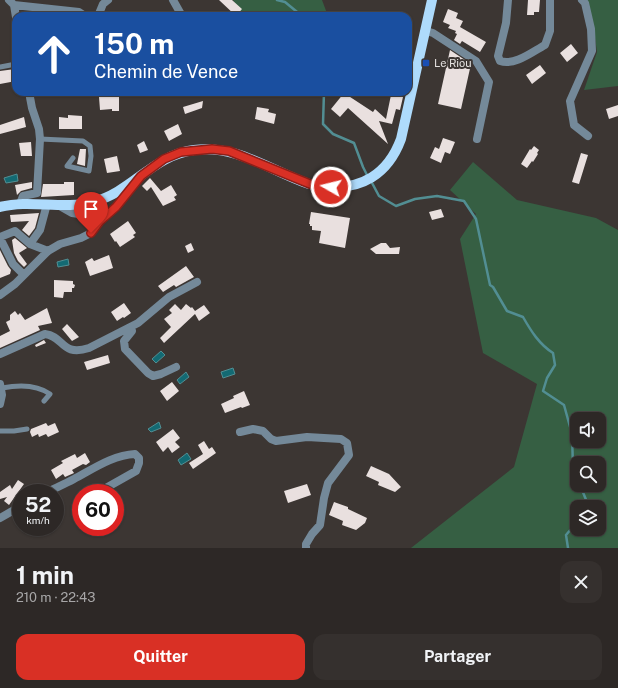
<!DOCTYPE html>
<html lang="fr">
<head>
<meta charset="utf-8">
<style>
  body { margin:0; font-family:"Public Sans",sans-serif; background:#35302e; color:#f1f3f6; height:100vh; display:flex; flex-direction:column; font-size:15px; white-space:nowrap }
  * { box-sizing:border-box; margin:0 }
  p { font-size:13px; color:#a7a6a7 }
  .icon { flex:none; width:22px; height:22px; fill:none; stroke:currentColor; stroke-width:2; stroke-linecap:round; stroke-linejoin:round }
  .map { position:relative; height:548px; overflow:hidden }
  .drawer { display:flex; flex-direction:column; background:#2d2826; flex:1 }
  .drawer>* { flex:none }
  .banner { position:absolute; left:12px; top:12px; width:400px; height:84px; border-radius:12px; box-shadow:0 1px 3px #0004,0 0 0 1px #484443; background:#1a4fa0; color:#fff; overflow:hidden }
  .buttons { position:absolute; left:570px; top:412px; display:grid; gap:8px }
  .buttons a { display:grid; place-items:center; width:36px; height:36px; border-radius:8px; background:#2d2826; box-shadow:0 1px 3px #0004,0 0 0 1px #484443; font-size:20px }
  .speed { position:absolute; left:12px; top:484px; display:flex; gap:8px; font-size:20px; font-weight:700; text-align:center }
  .speed>* { display:grid; place-content:center; width:52px; height:52px; border-radius:50%; background:#2d2826; box-shadow:0 1px 3px #0004,0 0 0 1px #484443; line-height:1 }
  .speed small { font-size:10px; font-weight:400 }
  .speed .limit { border:6px solid #d22; background:#fff; color:#111 }
  .pin { position:absolute; display:grid; place-items:center; width:34px; height:34px; color:#fff; margin:-41px -17px; border-radius:50% 50% 50% 0; rotate:-45deg; box-shadow:0 0 4px #0007 }
  .pin .icon { rotate:45deg }
  .me { position:absolute; width:44px; margin:-22px; rotate:278deg; stroke-linejoin:round; filter:drop-shadow(0 0 3px #0008) }
  .turn { display:flex; align-items:center; gap:14px; height:84px; padding:0 16px; font-size:18px }
  .turn .icon { width:52px; height:52px; stroke-width:2.5 }
  .turn b { display:block; font-size:28px; line-height:34px }
  .round { display:grid; place-items:center; flex:none; width:42px; height:42px; border-radius:12px; background:#35302e }
  .summary { display:flex; align-items:center; justify-content:space-between; height:68px; padding:0 16px }
  h1 { font-size:24px; font-weight:700; line-height:30px }
  .button { display:flex; gap:8px; margin-top:auto; padding:8px 16px }
  .button a { flex:1; height:46px; border-radius:12px; background:#d93025; color:#fff; font-size:16px; font-weight:700; line-height:46px; text-align:center }
  .button a+a { background:#35302e; color:#f1f3f6 }
  .map>svg:first-child { display:block }
</style>
</head>
<body>
<div class="map">
<svg width="618" height="548" viewBox="0 0 618 548">
  <rect width="100%" height="100%" fill="#3c3633"/>
  <path fill="#365f43" fill-rule="evenodd" d="M233 0H322L328 16H243Z
    M585 0H618V86L584 90 597 52 593 23Z
    M473 162 517 200 596 218 618 230V548H411L514 467 537 384 483 353 460 239 476 214 450 190ZM577 419H599V441H577ZM577 463H599V485H577ZM577 507H599V529H577Z"/>
  <path fill="#136a73" stroke="#528e93" d="M17 174 18 181 6 183 4 178Z
    M68 259 69 265 58 267 57 262Z
    M161 351 165 355 156 363 152 359Z
    M233 368 235 374 223 378 221 372Z
    M186 372 189 377 180 384 177 380Z
    M159 422 161 428 151 432 148 429Z
    M187 453 191 459 181 465 178 460Z"/>
  <g fill="none" stroke-linecap="round" stroke-linejoin="round">
    <path stroke="#528e93" stroke-width="2.5" d="M277 0 285 2 302 16
      M324 92 323 124 333 134 354 143 363 167 368 177
      M371 181 379 196 396 206 415 199 437 196 464 201 476 219 490 285 493 287 507 311 523 317C531 331 539 344 553 353L555 365 547 378 543 391 564 405 572 434 573 468 577 479
      M580 485 589 507
      M568 548 566 535 577 522"/>
  </g>
  <path fill="#e9e0df" d="M219 0H232L242 9 236 16Z
    M528 0H540L539 12H534V15H527Z
    M448 9 458 13 456 18 463 21 460 27 486 42 480 52 462 41 460 44 454 40 457 34 455 33 456 31 448 28 450 25 443 22Z
    M571 44 578 53 567 62 560 53Z
    M450 50 465 60 464 62 471 64 461 109 438 104Z
    M540 65 546 73 532 84 526 75Z
    M15 69 16 81 0 84V71Z
    M344 93 373 112 375 109 386 119 391 95 403 97 400 110 396 109 392 124 379 121 388 144 348 108 340 117 331 109Z
    M119 96V111H112V109L100 110 99 97Z
    M203 101 202 108 185 114 183 107Z
    M618 105V116L609 119 606 109Z
    M257 107 269 109 268 112 276 114 274 124 255 119Z
    M68 115 82 116V129H59V117L68 118Z
    M24 117 26 127 0 134V125Z
    M178 124 182 134 169 141 164 131Z
    M443 138 455 142 450 154 445 152 441 163 430 158 435 147 439 149Z
    M144 141 148 150 140 153 137 145Z
    M31 142 32 156H21L19 143Z
    M534 146 539 150 537 153 538 154 533 162 532 161 527 168 521 164 530 149 531 150Z
    M80 149H86L85 166 77 164Z
    M581 153 588 155 579 184 572 182Z
    M117 156 120 171 107 173 104 159Z
    M150 178 161 191 171 185 177 195 174 197 176 200 163 206 151 187 147 191 142 186Z
    M32 182V188L21 191 17 195 15 185Z
    M64 182H74V195L41 197 43 184H64Z
    M441 209 444 217 432 220 429 212Z
    M311 212 350 218 345 248 319 243 321 231 312 230V226H310V224H309Z
    M39 213 35 228 29 236 22 230 29 221 11 222 10 215Z
    M128 221 136 233 133 235 135 237 120 247 116 241 115 242 110 234Z
    M15 238 27 248 19 253 27 264 24 267 18 261 14 253 12 240Z
    M191 243 194 250 188 253 185 246Z
    M381 243H386L390 248 400 247 399 254H376L370 249Z
    M0 250 8 266 11 270 10 274 0 278Z
    M109 255 113 268 90 276 85 262 92 258 94 261Z
    M186 266 194 277 176 287 174 285 163 292 158 286Z
    M54 280 73 281V284L75 285 74 288H72V292H64L63 298 54 297Z
    M124 303 131 313 124 318 123 317 117 321 111 312Z
    M175 304 181 310 186 304 191 308 192 307 195 311 204 305 210 313 199 321 195 314 164 343 160 338 171 327 164 319 172 313 169 310Z
    M47 308 52 323 38 326 40 330 0 348V336L10 331 6 322 10 320V315L15 311 18 315 20 313 25 320Z
    M67 324 79 337 72 341 62 329Z
    M44 340 46 343 36 347 35 345Z
    M108 355 110 363 87 370 84 362Z
    M172 382 179 391 167 401 160 391Z
    M244 391 250 405 242 408 241 407 225 413 221 404 234 398 233 396Z
    M46 423 48 426 55 423 59 432 48 437 46 434 39 437 38 434 32 437 30 432 31 429Z
    M173 429 180 438 175 442 180 447 172 453 168 447 163 452 156 442Z
    M204 441 209 449 212 447 216 453 193 469 189 463 203 454 198 445Z
    M85 453 90 462 86 465 83 464 72 470 74 473 65 477 63 474 56 479 51 470 63 463 61 461 75 454 77 458Z
    M371 466 389 474 401 487 395 492 378 485 379 482 366 476Z
    M18 480 24 484 9 505 4 501 7 497 0 499V492L10 485 12 489Z
    M307 484 311 495 288 503 284 491Z
    M334 502 348 507V509L367 518 365 523 356 530 342 525 343 521 329 515Z"/>
  <g fill="none" stroke-linecap="round" stroke-linejoin="round">
    <path stroke="#748999" stroke-width="5" d="M0 67 16 64
      M40 139 83 141 90 146 91 156 89 171 67 166 73 158
      M2 388C17 385 36 384 50 394L44 401
      M0 431H14L27 429"/>
    <path stroke="#748999" stroke-width="8" d="M9 0 14 5 16 17
      M173 0 182 16
      M508 0 506 23 498 56 500 61C515 66 532 52 545 45L550 31V0
      M582 0 585 3 591 29 592 51 570 101 574 125 588 136
      M14 5 79 12 85 16
      M98 16 103 4 108 0
      M426 31 433 33 476 61 489 82 477 139
      M20 204 23 196 37 193 40 139 39 129 32 108 29 92
      M47 204 40 230 30 244 48 251
      M58 205 72 213 93 216 100 221
      M0 237 15 231 30 244
      M0 238 13 264 24 275
      M0 295 15 284 48 251 60 244 81 238 91 233 100 221 116 207 136 181
      M131 327 132 331 124 341 125 349 148 373 153 376 161 374 176 367
      M0 354 45 334C64 336 61 357 89 348L138 323 169 297 197 282
      M0 384 2 395 0 404
      M240 432 253 429 263 431 271 439 276 441 307 437 341 439 347 443 349 455 328 483 324 498 320 525 312 534 306 544V548
      M45 493C55 488 65 484 74 479 93 469 113 455 135 454L139 458V463L136 471 97 493
      M0 518 21 506"/>
    <path stroke="#aedbfc" stroke-width="10" d="M0 207C30 199 63 210 93 202 132 192 153 155 194 150 236 144 271 171 309 184 313 185 319 185 324 186 361 191 388 174 401 139L432 0"/>
  </g>
  <g fill="none" stroke-linecap="round" stroke-linejoin="round">
    <g stroke="#8d1f18" stroke-width="10">
      <path id="route" d="M91 233 100 221 116 207 141 176 164 159 181 152 212 149 229 151 310 184 331 187"/>
    </g>
    <use href="#route" stroke="#d93025" stroke-width="7"/>
  </g>
  <rect fill="#1a4fb4" stroke="#3c3633" stroke-width="1.5" x="422" y="59" width="8" height="8" rx="2"/>
  <g text-anchor="middle" stroke-width="4" stroke-linejoin="round" paint-order="stroke">
    <g font-size="11" fill="#e4e1df" stroke="#3c3633" text-anchor="start">
      <text x="434" y="67">Le Riou</text>
    </g>
  </g>
</svg>
<div class="buttons">
<a><svg class="icon" aria-label="sound" viewBox="0 0 24 24"><path d="M4 9h4l5-4v14l-5-4H4zM17 9q2 3 0 6"/></svg></a>
<a><svg class="icon" aria-label="search" viewBox="0 0 24 24"><circle cx="10" cy="10" r="6"/><path d="M15 15l6 6"/></svg></a>
<a><svg class="icon" aria-label="layers" viewBox="0 0 24 24"><path d="M12 4l9 5-9 5-9-5zM3 14l9 5 9-5"/></svg></a>
</div>
<div class="speed"><div>52<small>km/h</small></div><div class="limit">60</div></div>
<div class="pin" style="left:91px;top:233px;background:#d93025"><svg class="icon" aria-label="arrive" viewBox="0 0 24 24"><path d="M6 21V4h12l-3 4 3 4H6"/></svg></div>
<svg class="me" style="left:331px;top:187px" viewBox="-20 -20 40 40"><circle r="17" fill="#d93025" stroke="#fff" stroke-width="3"/><path d="M0-11L8 9 0 5-8 9z" fill="#fff"/></svg>
<div class="banner">
<div class="turn"><svg class="icon" aria-label="ahead" viewBox="0 0 24 24"><path d="M12 20V5M6 11l6-6 6 6"/></svg><div><b>150 m</b>Chemin de Vence</div></div>
</div>
</div>
<section class="drawer">
<div class="summary"><div><h1>1 min</h1><p>210 m · 22:43</p></div><a class="round"><svg class="icon" aria-label="close" viewBox="0 0 24 24"><path d="M6 6l12 12M18 6L6 18"/></svg></a></div>
<div class="button"><a>Quitter</a><a>Partager</a></div>
</section>
</body>
</html>
